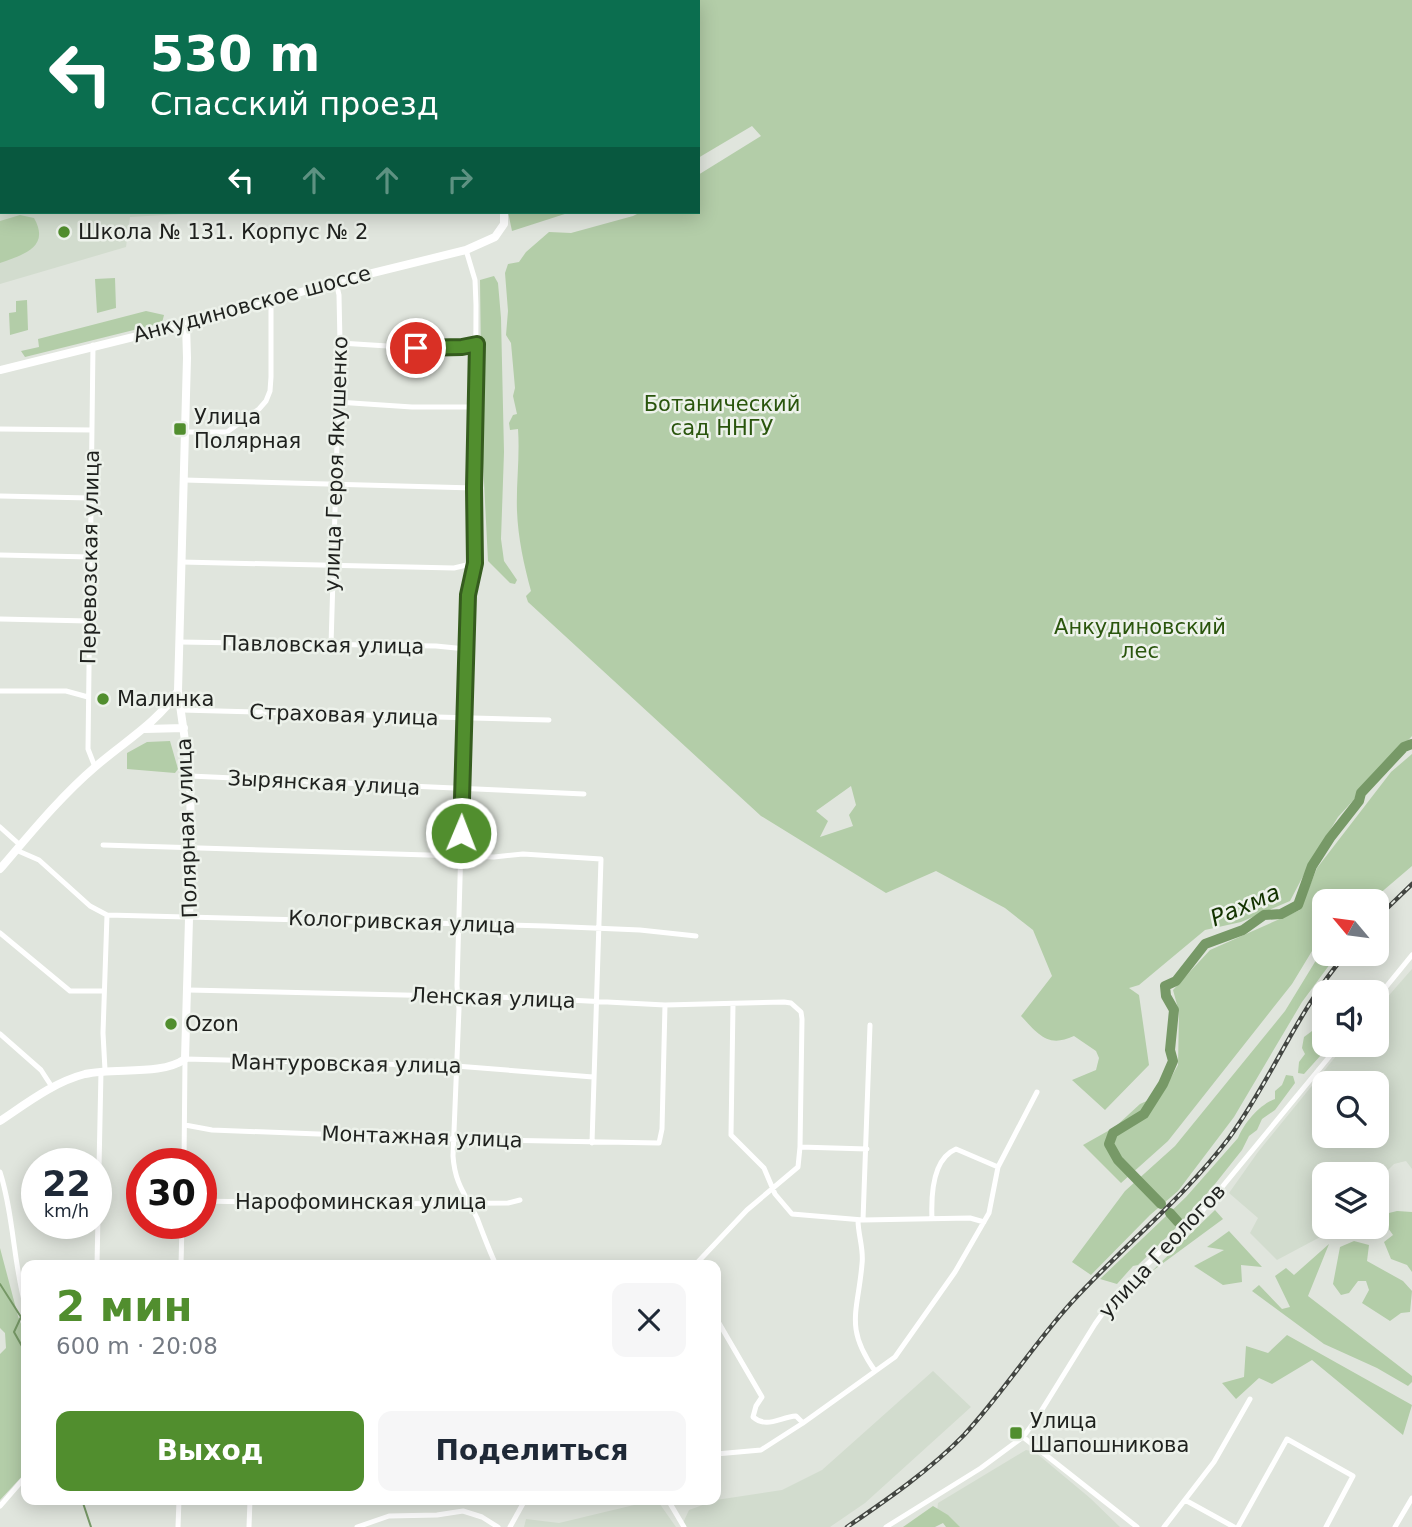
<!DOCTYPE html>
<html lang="ru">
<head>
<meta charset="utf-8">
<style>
  body { margin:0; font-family:"DejaVu Sans",sans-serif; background:#f6f6f7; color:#1f2937; height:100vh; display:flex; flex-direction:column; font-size:26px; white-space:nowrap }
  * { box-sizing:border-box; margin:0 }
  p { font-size:23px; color:#747a83 }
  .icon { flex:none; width:38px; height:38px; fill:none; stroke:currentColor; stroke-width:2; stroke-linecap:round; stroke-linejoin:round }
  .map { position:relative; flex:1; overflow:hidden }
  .side { position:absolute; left:21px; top:1260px; width:700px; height:245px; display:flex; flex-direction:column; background:#fff; border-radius:14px; box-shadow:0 4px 18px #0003 }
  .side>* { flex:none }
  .hud { position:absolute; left:0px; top:0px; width:700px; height:214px; box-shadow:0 4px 18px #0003; background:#0b6e4f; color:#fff; overflow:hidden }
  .needle { width:46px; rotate:299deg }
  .controls { position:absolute; left:1312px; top:889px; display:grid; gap:14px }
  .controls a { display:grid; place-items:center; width:77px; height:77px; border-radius:14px; background:#fff; box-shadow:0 4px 18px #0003; font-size:35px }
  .speed { position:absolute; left:21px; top:1148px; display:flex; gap:14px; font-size:35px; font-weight:700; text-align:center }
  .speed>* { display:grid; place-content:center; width:91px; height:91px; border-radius:50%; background:#fff; box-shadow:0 4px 18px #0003; line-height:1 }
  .speed small { font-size:18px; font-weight:400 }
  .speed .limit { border:10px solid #d22; background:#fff; color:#111 }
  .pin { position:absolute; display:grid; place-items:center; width:60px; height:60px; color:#fff; margin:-30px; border:4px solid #fff; border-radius:50%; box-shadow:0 2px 7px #0007 }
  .me { position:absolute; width:77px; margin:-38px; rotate:1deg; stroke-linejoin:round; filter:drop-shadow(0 0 5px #0008) }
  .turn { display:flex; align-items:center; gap:24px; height:147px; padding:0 35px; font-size:32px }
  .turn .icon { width:91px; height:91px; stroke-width:2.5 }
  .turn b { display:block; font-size:49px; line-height:60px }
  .lanes { display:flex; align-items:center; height:66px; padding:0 35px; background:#0003; justify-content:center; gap:35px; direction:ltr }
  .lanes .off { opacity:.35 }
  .round { display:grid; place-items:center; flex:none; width:74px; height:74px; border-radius:14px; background:#f6f6f7 }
  .head { display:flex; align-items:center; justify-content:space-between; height:119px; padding:0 35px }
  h1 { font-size:42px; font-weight:700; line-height:52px; color:#518e2e }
  .button { display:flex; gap:14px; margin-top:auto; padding:14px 35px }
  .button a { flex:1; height:80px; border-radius:14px; background:#518e2e; color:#fff; font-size:28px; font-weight:700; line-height:80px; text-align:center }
  .button a+a { background:#f6f6f7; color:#1f2937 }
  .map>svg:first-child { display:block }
</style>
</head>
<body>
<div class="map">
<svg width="1412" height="1527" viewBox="0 0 1412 1527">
  <rect width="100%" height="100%" fill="#e0e5dd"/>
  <path fill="#d2dcce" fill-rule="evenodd" d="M0 206H2V212L200 213 130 217 126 247 0 284Z
    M1412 969V1169L1406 1161 1394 1164 1377 1181V1174H1325V1227H1332L1324 1235 1277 1260 1250 1233 1258 1218 1229 1193 1258 1152 1345 1045H1377V1009ZM1377 1083V1136H1325V1083Z
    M933 1371 971 1407 865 1503 830 1527H685L683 1523 689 1510 716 1500 782 1490 822 1470Z
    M1026 1450 1035 1452 1090 1498 1120 1527H954L937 1512 938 1503Z
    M655 1500H657L676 1527H524L526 1519 559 1523Z"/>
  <path fill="#b3cda8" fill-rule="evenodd" d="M540 0H1412V736L1338 817 1310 863 1290 901 1241 922 1205 930 1139 985 1129 988 1139 995 1149 1065 1105 1110 1072 1080 1096 1070 1099 1058 1096 1051 1074 1036C1048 1048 1039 1035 1021 1016L1052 976 1033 930 1005 908 936 871 886 893 761 816 528 602 526 596 531 591C524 565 518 538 517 511 516 484 520 457 518 429L510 430 509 423 513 415 517 414 513 396 515 388 511 343 506 335 508 311 505 273 508 264 519 262 526 252 549 232 571 233 633 216 641 212H698V175L761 136 752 126 698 158V2ZM851 786 856 805 849 815 853 826 820 837 828 821 816 811Z
    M508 212H571L512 231Z
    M20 215 34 218C51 248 22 255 0 263V221Z
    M494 276 498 283 501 318 504 452 501 539 504 561 517 580 515 584 510 583 488 561 482 442 480 280Z
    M115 278 116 308 97 313 95 279Z
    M27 300 28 330 10 335 9 313 16 312V301Z
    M146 311 164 315 162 323 25 357 21 351 39 347 38 339Z
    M170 741 178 769 175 773 127 769V753L147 742Z
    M1412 754V866L1371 901H1325V953L1312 951 1292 984 1168 1141 1121 1183 1083 1145 1115 1127 1140 1104 1162 1094 1178 1065 1179 1012 1173 990 1210 950 1300 910 1317 868 1391 772Z
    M1318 957 1333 960 1302 1002 1234 1117 1178 1191 1150 1215 1091 1275 1072 1262 1125 1191 1175 1146 1285 1011Z
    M1323 1012 1325 1045H1330L1304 1074 1298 1073 1299 1062 1305 1054 1302 1048 1304 1037 1312 1031Z
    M1286 1075 1293 1076 1295 1083 1275 1110 1262 1119 1257 1130 1249 1136 1242 1150 1211 1189 1172 1232 1138 1265 1133 1266 1117 1284 1100 1279 1186 1197 1238 1138C1244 1123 1260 1104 1275 1099V1091L1282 1085Z
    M1215 1210 1223 1219 1151 1272Z
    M1397 1211 1412 1212V1272L1407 1265 1391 1259 1384 1242 1393 1235 1388 1228 1373 1234 1335 1233 1337 1227H1377V1216Z
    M1229 1231 1262 1267 1241 1265 1242 1282 1223 1285 1194 1266 1224 1250 1207 1247Z
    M1354 1241 1369 1245 1367 1261 1403 1281 1412 1291 1410 1312 1401 1313 1390 1321 1362 1303 1369 1290 1366 1281H1358L1349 1293 1341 1295 1333 1284 1340 1247Z
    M1329 1244 1308 1296 1412 1376V1382L1408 1386 1377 1368 1324 1344 1252 1291 1259 1285 1282 1309 1290 1307 1275 1276 1286 1268 1294 1275Z
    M0 1248 18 1316 26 1337V1472L0 1500V1354L6 1348 5 1333 0 1328Z
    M1287 1335 1412 1405 1403 1435 1312 1360 1272 1384 1259 1378 1236 1399 1222 1383 1244 1377 1246 1346 1268 1353Z
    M933 1506 948 1515 960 1527H946L943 1523 935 1527H903Z"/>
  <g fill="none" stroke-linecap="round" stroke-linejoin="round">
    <path stroke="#779967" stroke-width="2" d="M608 0 609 2
      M0 1284 21 1317 14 1332 23 1348 26 1378
      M82 1500 91 1527"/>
    <path stroke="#779967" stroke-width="10" d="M1161 1204 1118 1160 1109 1144 1113 1133 1144 1114 1163 1084 1173 1061 1170 1050 1174 1010 1166 996 1165 986 1176 981 1205 944 1243 930 1264 915 1281 914 1298 905 1312 866 1330 838 1359 801 1361 793 1404 747 1412 744
      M1170 1213 1178 1222"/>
    <path stroke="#fff" stroke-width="5" d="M107 0 109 2
      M466 250 475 280 476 305 475 563 468 595 457 986 459 1009 453 1156C455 1185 466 1195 477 1218 483 1234 489 1250 496 1265
      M340 343 435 349 477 344
      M93 345 88 749 95 767
      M337 402 412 407H476
      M0 429 92 430
      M185 432H227L259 409 266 401 270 391 271 377V300
      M184 480 474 488
      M0 496 90 498
      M0 555 91 557
      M181 562 454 568 475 563
      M0 619 89 621
      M180 642 436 646 466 649
      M331 645 340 343 339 295 336 282
      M0 691H66L88 697
      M181 710 549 720
      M190 776 584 794
      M0 827 20 845
      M103 845 494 857 523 854 601 859 592 1143
      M16 850 39 860 90 906 107 915 103 1033 105 1070
      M107 915 546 926 640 930 696 936
      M0 933 70 991H104
      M188 990 530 998 665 1005 784 1002 791 1003 801 1012 802 1019 800 1147 798 1167 747 1210 695 1265
      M1377 998 1412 955
      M733 1004 731 1135 764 1168 775 1194 792 1214 863 1220 970 1218 984 1222
      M0 1034 41 1070 52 1087
      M185 1125 212 1130 448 1139 659 1143 662 1129 665 1005
      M800 1147 867 1149
      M184 1164 185 1059 456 1066 593 1077
      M0 1172C14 1216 13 1263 26 1308
      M201 1201 370 1204 508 1203 520 1200
      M932 1219C931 1196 932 1159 956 1149L998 1167
      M858 1220C858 1235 864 1249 862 1264 858 1312 844 1327 875 1371
      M863 1220 870 1025
      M97 1265 101 1071
      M181 1265 182 1223
      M482 1265 494 1262
      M716 1318 762 1397 756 1406 753 1417C767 1429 780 1417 796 1416L803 1423
      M1023 1437 1137 1527
      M716 1454 761 1450 803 1423 895 1357 955 1272 989 1213 998 1167 1037 1092
      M668 1500 684 1527
      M1185 1500 1234 1527
      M0 1506 26 1476
      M178 1527 179 1500
      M249 1527 250 1500
      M357 1527 389 1516 437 1515 463 1511 482 1517 498 1527
      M510 1527 525 1500
      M886 1527 981 1468 1023 1437 1035 1421 1095 1324 1117 1293 1199 1215 1339 1045
      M1164 1527 1214 1462 1250 1399
      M1238 1527 1287 1439 1353 1476 1326 1527
      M1395 1527 1412 1498"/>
    <path stroke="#fff" stroke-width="8" d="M461 0V2
      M0 370 206 319 336 282 466 250 495 237 504 224V212
      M145 729 184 728
      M0 869C30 834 60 797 95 767 125 741 157 723 178 691
      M0 1121C27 1103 54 1082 85 1074 115 1067 161 1076 185 1059L191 849 190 776 178 691 187 358 186 324"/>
    <g stroke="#434642" stroke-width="4.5">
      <path id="rail" d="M1377 918 1412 884
        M847 1527C888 1499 930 1470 964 1435 1003 1393 1033 1345 1071 1303 1123 1246 1183 1199 1229 1138 1272 1079 1298 1009 1346 954"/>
    </g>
    <use href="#rail" stroke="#edf2eb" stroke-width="2" stroke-dasharray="5" stroke-linecap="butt"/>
  </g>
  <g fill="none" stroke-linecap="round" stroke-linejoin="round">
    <g stroke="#355c1e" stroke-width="18">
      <path id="route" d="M416 348 462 347 477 344 474 488 475 563 468 595 461 833"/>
    </g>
    <use href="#route" stroke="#518e2e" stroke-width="12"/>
  </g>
  <g fill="#518e2e" stroke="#edf2eb" stroke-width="2.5">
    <circle cx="64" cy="232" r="7"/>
    <rect x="173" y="422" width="14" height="14" rx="3.5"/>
    <circle cx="103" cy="699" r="7"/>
    <circle cx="171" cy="1024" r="7"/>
    <rect x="1009" y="1426" width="14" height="14" rx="3.5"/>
  </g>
  <g text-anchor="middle" stroke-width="5" stroke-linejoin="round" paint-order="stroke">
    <g font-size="21" fill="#1f211e" stroke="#edf2eb" text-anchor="start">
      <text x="78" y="239">Школа № 131. Корпус № 2</text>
      <text x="194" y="424">Улица<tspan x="194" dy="24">Полярная</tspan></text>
      <text x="117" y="706">Малинка</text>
      <text x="185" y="1031">Ozon</text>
      <text x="1030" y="1428">Улица<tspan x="1030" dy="24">Шапошникова</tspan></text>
    </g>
    <g font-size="21" fill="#1f211e" stroke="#edf2eb">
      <text transform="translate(252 304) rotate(-15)" y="7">Анкудиновское шоссе</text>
      <text transform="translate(336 464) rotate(-88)" y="7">улица Героя Якушенко</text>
      <text transform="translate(90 557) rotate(-89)" y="7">Перевозская улица</text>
      <text transform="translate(323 645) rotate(1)" y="7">Павловская улица</text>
      <text transform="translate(344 715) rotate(2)" y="7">Страховая улица</text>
      <text transform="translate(324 783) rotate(3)" y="7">Зырянская улица</text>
      <text transform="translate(187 828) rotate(-92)" y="7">Полярная улица</text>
      <text transform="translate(402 922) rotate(2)" y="7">Кологривская улица</text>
      <text transform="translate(493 998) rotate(2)" y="7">Ленская улица</text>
      <text transform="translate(346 1064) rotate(1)" y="7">Мантуровская улица</text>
      <text transform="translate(422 1137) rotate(2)" y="7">Монтажная улица</text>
      <text x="361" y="1209">Нарофоминская улица</text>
      <text transform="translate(1162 1251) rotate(-47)" y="7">улица Геологов</text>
    </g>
    <g font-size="21" fill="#2a550d" stroke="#edf2eb">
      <text x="722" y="411">Ботанический<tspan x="722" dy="24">сад ННГУ</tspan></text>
      <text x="1140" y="634">Анкудиновский<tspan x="1140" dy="24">лес</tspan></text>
    </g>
    <g font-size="23" font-style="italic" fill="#133300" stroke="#edf2eb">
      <text transform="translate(1245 905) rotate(-23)" y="8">Рахма</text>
    </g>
  </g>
</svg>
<div class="controls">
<a><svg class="needle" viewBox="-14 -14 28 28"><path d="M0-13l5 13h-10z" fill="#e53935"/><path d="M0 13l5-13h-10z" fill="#747a83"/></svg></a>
<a><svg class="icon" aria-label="sound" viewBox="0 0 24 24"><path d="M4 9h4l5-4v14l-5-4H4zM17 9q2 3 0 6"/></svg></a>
<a><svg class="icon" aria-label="search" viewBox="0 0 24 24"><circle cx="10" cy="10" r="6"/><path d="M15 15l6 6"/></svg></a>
<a><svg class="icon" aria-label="layers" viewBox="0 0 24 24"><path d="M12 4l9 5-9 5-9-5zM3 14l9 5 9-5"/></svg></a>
</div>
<div class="speed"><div>22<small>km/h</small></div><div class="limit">30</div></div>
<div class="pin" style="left:416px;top:348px;background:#d93025"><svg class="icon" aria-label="arrive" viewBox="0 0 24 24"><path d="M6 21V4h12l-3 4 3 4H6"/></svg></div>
<svg class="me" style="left:461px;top:833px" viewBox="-20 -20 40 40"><circle r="17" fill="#518e2e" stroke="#fff" stroke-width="3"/><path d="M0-11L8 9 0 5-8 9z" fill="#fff"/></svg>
<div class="hud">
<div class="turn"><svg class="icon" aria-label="left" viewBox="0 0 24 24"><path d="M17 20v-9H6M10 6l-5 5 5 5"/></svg><div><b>530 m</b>Спасский проезд</div></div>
<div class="lanes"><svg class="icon" aria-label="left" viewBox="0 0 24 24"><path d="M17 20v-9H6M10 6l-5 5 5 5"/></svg><svg class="icon off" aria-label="ahead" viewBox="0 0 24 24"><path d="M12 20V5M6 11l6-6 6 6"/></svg><svg class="icon off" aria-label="ahead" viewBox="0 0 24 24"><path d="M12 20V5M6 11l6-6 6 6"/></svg><svg class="icon off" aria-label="right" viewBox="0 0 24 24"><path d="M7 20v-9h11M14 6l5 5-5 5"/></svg></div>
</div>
<section class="side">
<div class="head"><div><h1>2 мин</h1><p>600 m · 20:08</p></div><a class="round"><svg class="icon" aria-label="close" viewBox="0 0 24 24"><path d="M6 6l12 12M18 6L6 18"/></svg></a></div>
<div class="button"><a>Выход</a><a>Поделиться</a></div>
</section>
</div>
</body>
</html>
